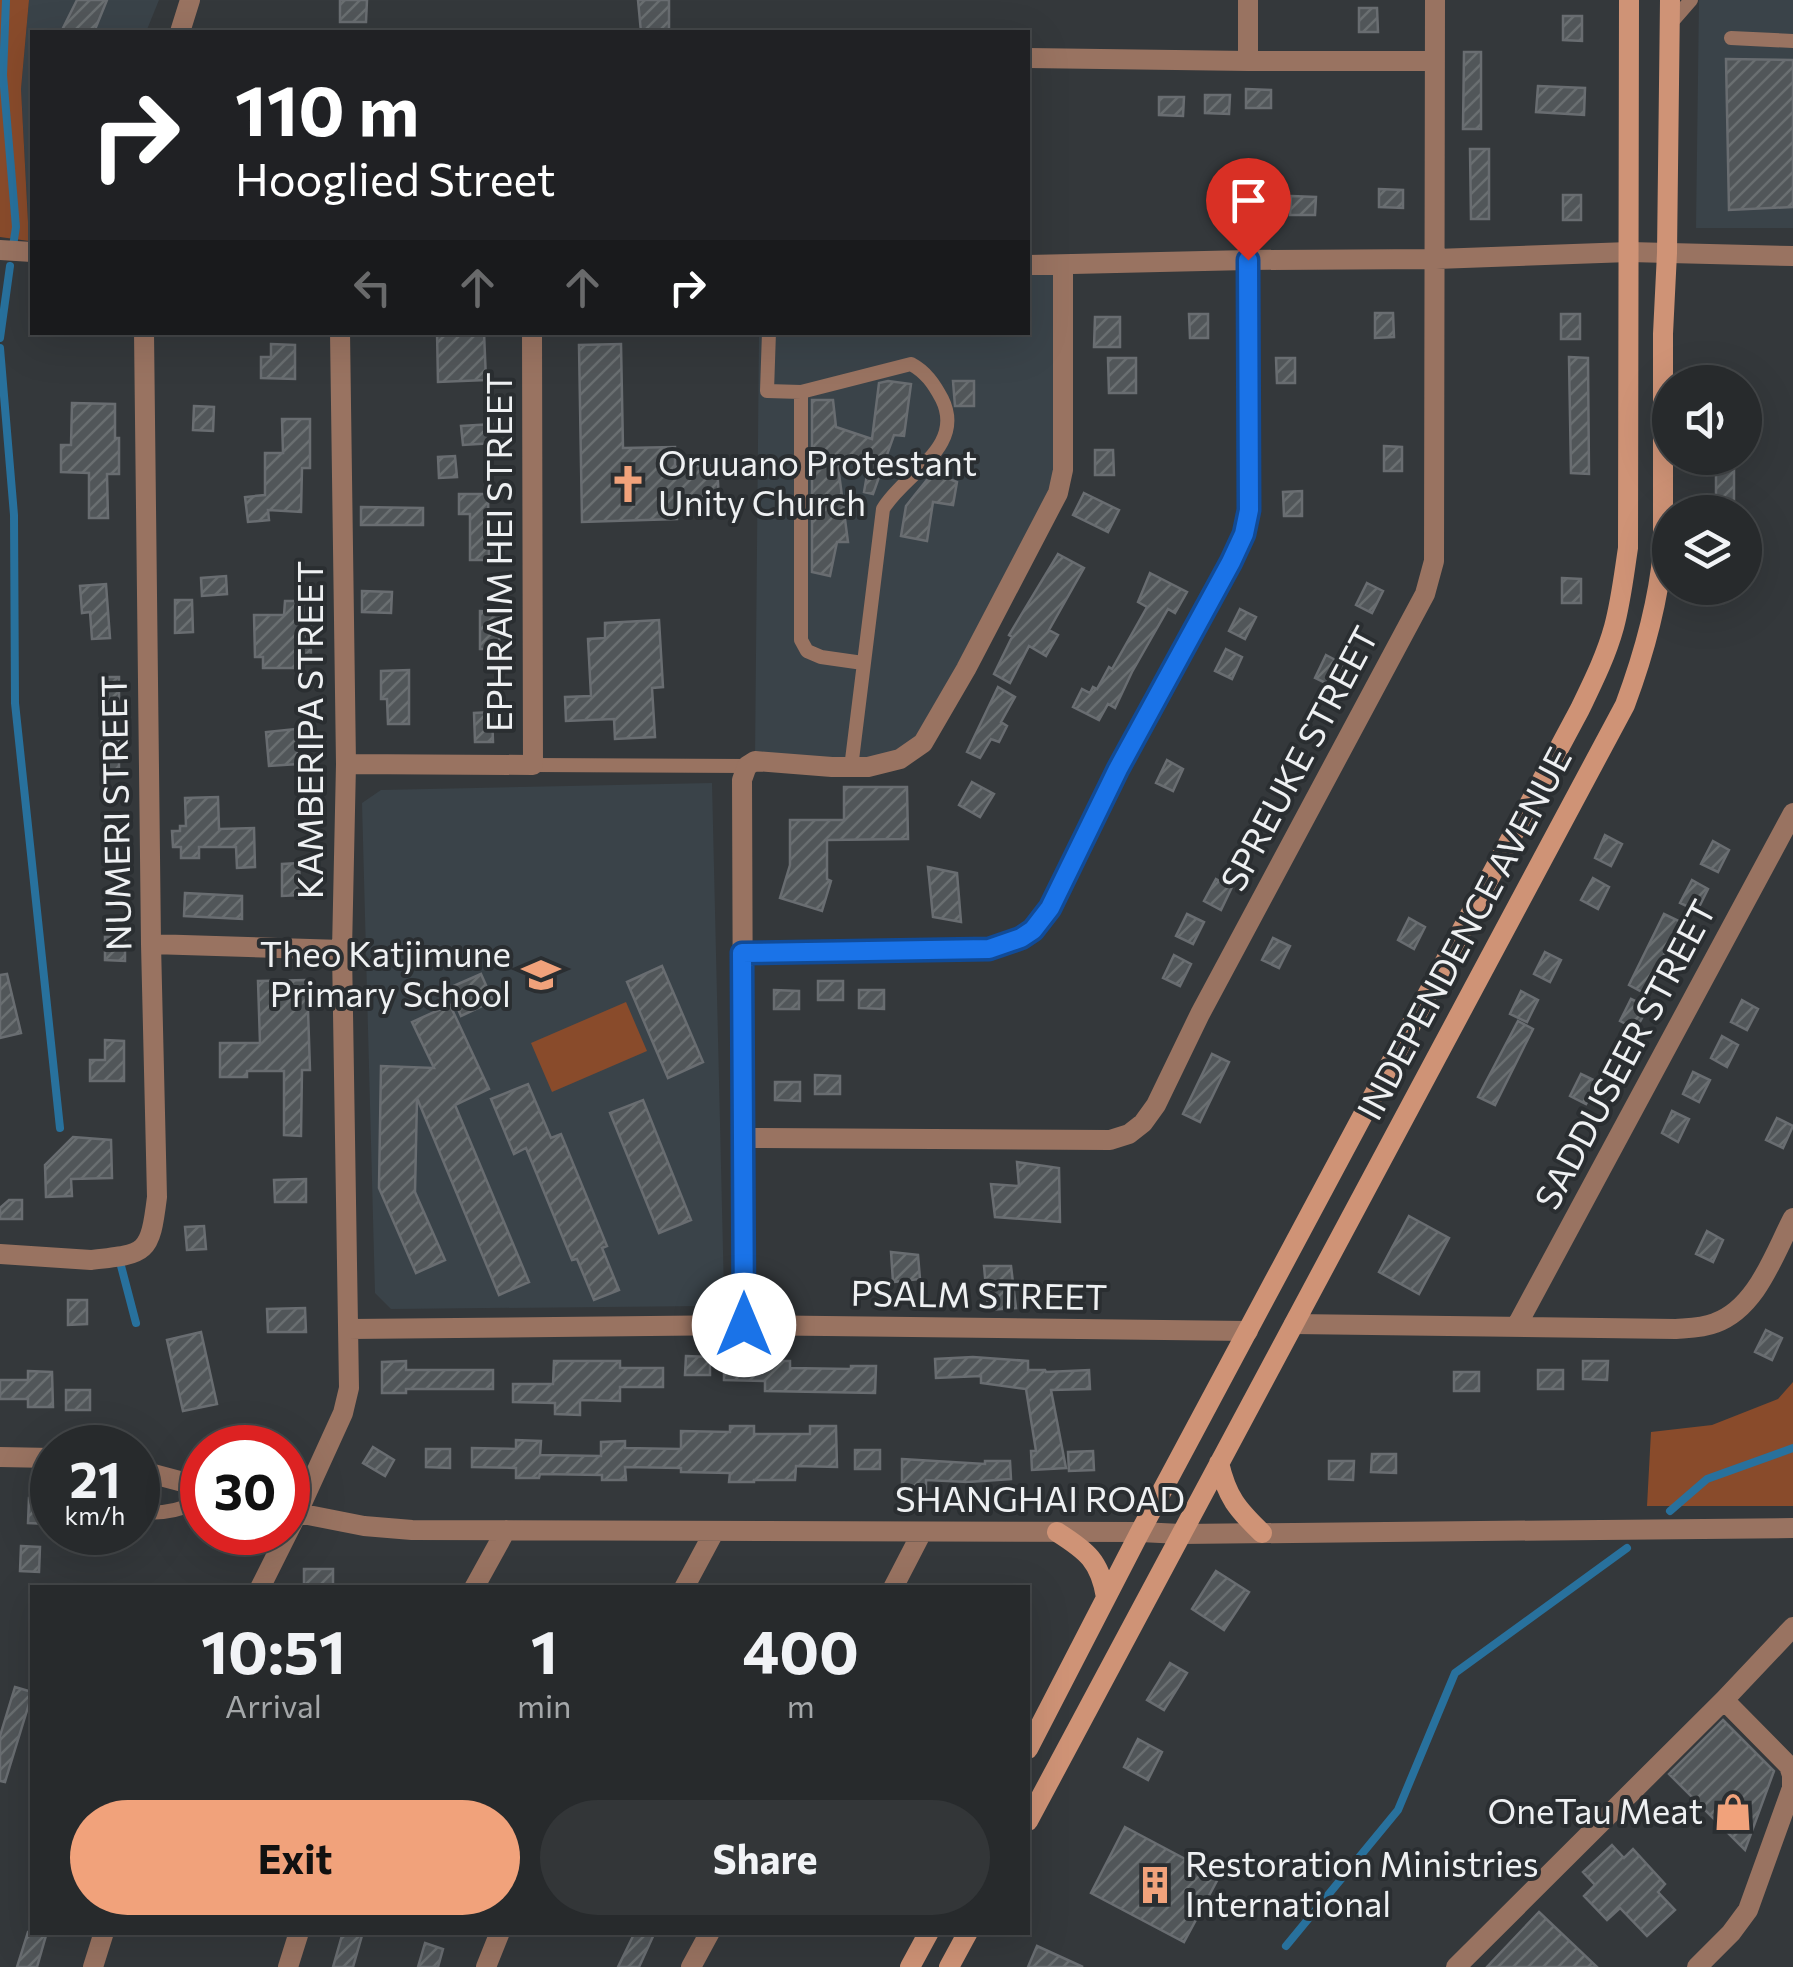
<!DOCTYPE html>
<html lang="en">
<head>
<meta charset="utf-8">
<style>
  body { margin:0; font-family:Commissioner,sans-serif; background:#333638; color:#f1f3f6; height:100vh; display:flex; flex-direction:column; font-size:38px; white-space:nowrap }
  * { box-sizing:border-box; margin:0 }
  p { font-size:32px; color:#a4a7a9 }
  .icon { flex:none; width:55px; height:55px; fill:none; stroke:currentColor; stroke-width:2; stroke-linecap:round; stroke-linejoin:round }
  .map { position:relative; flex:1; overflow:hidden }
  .side { position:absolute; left:30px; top:1585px; width:1000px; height:350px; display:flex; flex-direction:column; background:#272a2c; border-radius:0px; box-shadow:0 10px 40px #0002,0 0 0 2px #434648 }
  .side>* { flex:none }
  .hud { position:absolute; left:30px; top:30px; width:1000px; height:305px; border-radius:0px; box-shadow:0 10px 40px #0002,0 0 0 2px #434648; background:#202124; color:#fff; overflow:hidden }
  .tools { position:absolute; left:1652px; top:365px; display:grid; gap:20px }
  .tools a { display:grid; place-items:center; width:110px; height:110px; border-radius:50%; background:#272a2c; box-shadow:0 10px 40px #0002,0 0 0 2px #434648; font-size:50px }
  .speed { position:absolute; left:30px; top:1425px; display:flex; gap:20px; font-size:50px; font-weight:700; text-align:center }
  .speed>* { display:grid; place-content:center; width:130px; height:130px; border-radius:50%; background:#272a2c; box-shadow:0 10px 40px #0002,0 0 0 2px #434648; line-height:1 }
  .speed small { font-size:25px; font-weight:400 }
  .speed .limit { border:15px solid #d22; background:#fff; color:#111 }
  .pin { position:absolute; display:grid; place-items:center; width:85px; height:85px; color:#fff; margin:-102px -42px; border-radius:50% 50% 50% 0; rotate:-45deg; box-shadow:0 0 10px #0007 }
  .pin .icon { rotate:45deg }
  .me { position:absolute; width:110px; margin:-55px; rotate:0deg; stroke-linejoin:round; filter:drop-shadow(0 0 8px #0008) }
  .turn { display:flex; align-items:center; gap:35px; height:210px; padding:0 40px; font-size:45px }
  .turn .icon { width:130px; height:130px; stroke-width:2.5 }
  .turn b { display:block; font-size:70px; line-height:85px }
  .lanes { display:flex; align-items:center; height:95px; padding:0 40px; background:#0003; justify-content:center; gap:50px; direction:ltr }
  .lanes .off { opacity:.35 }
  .eta { display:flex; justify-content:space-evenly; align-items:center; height:170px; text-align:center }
  .eta b { font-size:60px; font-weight:700; line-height:70px }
  .action { display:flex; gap:20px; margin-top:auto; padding:20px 40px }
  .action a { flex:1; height:115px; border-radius:60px; background:#f1a27b; color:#111; font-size:40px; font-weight:700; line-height:115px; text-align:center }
  .action a+a { background:#333638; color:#f1f3f6 }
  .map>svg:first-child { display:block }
</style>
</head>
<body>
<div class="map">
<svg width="1793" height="1967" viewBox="0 0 1793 1967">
  <defs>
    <pattern id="building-hatch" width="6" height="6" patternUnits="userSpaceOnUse" patternTransform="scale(2.5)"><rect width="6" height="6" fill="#515659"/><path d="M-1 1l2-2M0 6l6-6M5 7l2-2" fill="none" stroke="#6a6f71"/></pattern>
  </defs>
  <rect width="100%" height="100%" fill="#34383b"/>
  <path fill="#3a4349" d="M29 0H159L146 32H32V241H29L21 89Z
    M1699 0H1793V228H1696Z
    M1028 265H1063V470L966 669 900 759 755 761 759 333 1028 332Z
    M712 783 724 1293 704 1306 391 1309 375 1293 362 803 381 790Z"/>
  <path fill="#894b2b" d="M0 0H29L21 89 29 241 0 237Z
    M626 1002 647 1051 552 1092 531 1043Z
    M1793 1382V1506H1647L1651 1432 1712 1425 1778 1399Z"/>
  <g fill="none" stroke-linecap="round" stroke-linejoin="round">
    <path stroke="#28719d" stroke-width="8" d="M6 0 3 75 16 227 13 246
      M0 338 10 266
      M0 348 14 515 15 703 60 1128
      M120 1262 136 1323
      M1670 1511 1707 1479 1793 1448
      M1286 1946 1398 1810 1455 1673 1627 1548"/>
  </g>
  <path fill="url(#building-hatch)" stroke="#696d71" stroke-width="2.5" d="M77 0H107L94 32H61Z
    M340 0H367L366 22H340Z
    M638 0H669V32H641Z
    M1359 8H1377L1378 32H1359Z
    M1563 16H1582V41L1563 40Z
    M1464 52H1481V129H1463Z
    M1726 59 1793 60V207L1729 210Z
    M1538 86 1585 88 1584 115 1536 112Z
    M1246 89 1271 90V108H1246Z
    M1205 95H1230L1229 114 1205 113Z
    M1159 97H1184L1183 116 1159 115Z
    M1470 149H1489V219H1471Z
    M1379 189 1403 190V208L1379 207Z
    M1563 195H1581V220H1563Z
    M1291 196 1316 197 1315 215H1290Z
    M1375 313H1393L1394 337 1375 338Z
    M1189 314H1208V338H1190Z
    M1561 314H1580V339H1561Z
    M1095 317H1120V347H1094Z
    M437 332H484L486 380 438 382Z
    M271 344 295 345V379L261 378V357H271Z
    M621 344 623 448 675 447V467L717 465 719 500 677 502V519L582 522 579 345Z
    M1569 357 1588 358 1589 474 1571 473Z
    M1108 358H1136V393H1109Z
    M1276 358H1295V383H1277Z
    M888 381 911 384 904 436 894 435 873 494 864 492 868 469 837 458 848 542H837L830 576 812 572V400H833L836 427 872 439 879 383Z
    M953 381H974V406H955Z
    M72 403 115 404V438H119V474H107L108 518H89V473L61 472V445H71Z
    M194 406 214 407 213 431 193 430Z
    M282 419H310V468H302L301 512 268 510 269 520 248 522 245 497 265 495V453H283Z
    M493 424 494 443 463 445 461 426Z
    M1384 446 1402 447V471H1384Z
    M1095 450H1113L1114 475H1095Z
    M455 456 457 477 439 478 438 457Z
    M1716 458H1734V512H1716Z
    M938 466 937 474 957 482 953 505 933 502 927 541 901 536 906 506Z
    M1302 491V516H1284L1283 492Z
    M1084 493 1119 510 1108 532 1073 515Z
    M459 494H488L489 560H470V514H459Z
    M361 507 423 508V525H361Z
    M1058 554 1084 568 1049 630 1058 635 1046 656 1029 646 1010 683 994 674 1012 637 1009 635Z
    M1150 573 1187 592 1175 613 1168 609 1132 672 1115 708 1108 704 1099 720 1073 707 1082 689 1090 693 1093 687 1097 689 1109 667 1112 669 1147 607 1138 602Z
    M226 576 227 594 202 596 201 578Z
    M1562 578 1581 579V603H1562Z
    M1367 583 1383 591 1372 613 1356 605Z
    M106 584 110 638 92 639 90 612 82 613 80 586Z
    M362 591 392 592 391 613 362 612Z
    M175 600H192L193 632 175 633Z
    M285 601H310L311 658H295V668H263V657H255L254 615H284Z
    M1240 609 1256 617 1245 639 1229 631Z
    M480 611 500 612 499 649H480Z
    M659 620 663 687 652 688 655 737 615 739 614 719 566 721 565 697 591 696 588 639 605 638V623Z
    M1226 649 1242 657 1232 679 1215 671Z
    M1326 655 1343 664 1332 686 1315 678Z
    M409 670V724H388L387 699H381V671Z
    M100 677H119V699H100Z
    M998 687 1015 697 1001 722 1007 726 999 742 991 739 980 758 967 752Z
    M492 712 493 742H475L474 713Z
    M295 729 298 764 269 766 266 732Z
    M102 736H119V771L101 772Z
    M1167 760 1183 769 1173 791 1156 783Z
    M972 782 994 794 980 817 959 805Z
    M844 787H907L908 839 827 840V879L831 881 822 911 780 898 790 865V820H844Z
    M218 797 219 829 254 828 255 867 237 868 236 847H199V858H181V847H173L172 831H180V826H186L185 798Z
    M1605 835 1622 844 1611 866 1595 858Z
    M1713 841 1729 850 1718 872 1701 864Z
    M299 863 300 895 282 896V864Z
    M928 867 957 873 961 922 933 917Z
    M1593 878 1609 887 1598 909 1581 900Z
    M1216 879 1232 887 1221 910 1204 901Z
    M1692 880 1708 889 1697 911 1680 903Z
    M185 893 242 896V919L184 916Z
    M1187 914 1204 922 1193 944 1176 936Z
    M1664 914 1681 922 1644 993 1629 985Z
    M1409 918 1425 927 1414 949 1398 940Z
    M105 937H125V961L105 960Z
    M1273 938 1290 946 1279 968 1262 960Z
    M1545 952 1561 960 1550 982 1534 974Z
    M1174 955 1191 964 1180 986 1163 978Z
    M662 966 703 1062 668 1078 627 982Z
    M7 974 21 1033 0 1038V975Z
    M481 974 493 1001 461 1016 449 988Z
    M307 980 310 1070H302L301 1136 284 1135V1071H247V1077H220V1043H260L258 981Z
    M818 981H843V1000H818Z
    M774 990 799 991V1009H774Z
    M859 990H884V1009L859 1008Z
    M1521 991 1538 1000 1527 1022 1510 1014Z
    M1631 999 1648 1007 1636 1029 1620 1021Z
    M1742 1000 1758 1009 1747 1030 1731 1022Z
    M450 1005 489 1089 455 1105 529 1282 499 1295 417 1098 415 1192 445 1260 416 1273 379 1188 381 1066 434 1068 412 1022Z
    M1518 1021 1533 1029 1495 1105 1478 1097Z
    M1722 1036 1738 1045 1727 1067 1711 1058Z
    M105 1040 124 1041V1081H90V1060H105Z
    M1212 1054 1229 1062 1200 1122 1183 1114Z
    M1693 1072 1710 1080 1699 1102 1683 1094Z
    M1581 1074 1598 1082 1586 1104 1570 1096Z
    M815 1075 840 1076V1094H815Z
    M775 1082H800V1101L775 1100Z
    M528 1084 551 1138 561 1134 607 1246 602 1248 619 1290 594 1300 577 1259 572 1260 526 1148 514 1154 491 1099Z
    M643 1100 691 1220 659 1233 610 1113Z
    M1672 1111 1689 1119 1678 1142 1662 1133Z
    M1777 1118 1793 1126 1783 1148 1766 1140Z
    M73 1137 111 1140 112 1178 71 1179 72 1196 46 1197 45 1165Z
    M1017 1162 1059 1168 1060 1222 995 1217 991 1184 1019 1186Z
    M306 1179V1202H275L274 1180Z
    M9 1200H22V1219H0V1208Z
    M1409 1216 1449 1238 1419 1294 1379 1272Z
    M204 1226 206 1249 187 1250 185 1227Z
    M1707 1231 1723 1240 1713 1262 1696 1254Z
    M891 1252 918 1255 920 1279 893 1282Z
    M984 1266H1011L1016 1308 988 1310Z
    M68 1300H87V1324L68 1325Z
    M305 1308 306 1332H268L267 1309Z
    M1766 1330 1782 1338 1772 1360 1755 1352Z
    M201 1332 217 1404 183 1411 167 1340Z
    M686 1356 710 1357V1375H685Z
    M973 1357 1028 1361V1370H1045L1046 1372 1089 1370 1090 1389 1051 1390 1066 1468 1032 1470 1031 1451H1036L1026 1389 981 1383V1376L936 1378 935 1359Z
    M406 1361V1370H493V1389H406V1393H382V1362Z
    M554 1361H620V1368H663V1387H620V1401L580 1400V1415L555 1414V1403L513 1402V1384H553Z
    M724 1361H790V1368L851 1369V1366H876L875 1393 765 1391V1381L724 1380Z
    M1583 1361H1608L1607 1380 1583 1379Z
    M1538 1370H1563V1389H1538Z
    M28 1371 52 1372 53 1407H28V1399H0V1380H28Z
    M1454 1372H1479V1391H1454Z
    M66 1390H90V1410H66Z
    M730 1426H754V1434H810V1426H836L837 1467 796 1466 795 1480H754V1482H729L730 1473 681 1472V1468L625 1467 626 1480H602V1475L540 1474 539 1478H516V1468L472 1467V1448L516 1449V1440L541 1441 540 1455 601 1456V1442L625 1441V1448L681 1449V1431L730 1432Z
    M373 1447 394 1460 385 1476 363 1463Z
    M426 1449H450V1468L426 1467Z
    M855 1450H880V1469H855Z
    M1093 1451 1094 1470 1069 1471 1068 1452Z
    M1372 1454H1396V1473L1371 1472Z
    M902 1459 985 1464V1461H1010L1011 1479 968 1482 926 1480V1492H902Z
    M1329 1461H1354L1353 1480 1329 1479Z
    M29 1498 48 1499V1524L28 1523Z
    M21 1546 40 1547 39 1572 20 1571Z
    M304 1569H333V1588H304Z
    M1216 1571 1249 1592 1224 1630 1192 1609Z
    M1170 1663 1187 1673 1164 1710 1147 1700Z
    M15 1687 32 1692V1694L5 1782 0 1781V1736Z
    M1723 1720 1774 1771 1745 1850 1669 1774Z
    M1138 1739 1162 1752 1148 1780 1124 1767Z
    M1125 1827 1219 1877 1184 1942 1091 1893Z
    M1612 1845 1624 1858 1633 1849 1665 1884 1658 1892 1675 1910 1647 1936 1620 1908 1607 1920 1584 1896 1595 1885 1583 1872Z
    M1539 1912 1597 1967H1487Z
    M28 1932H47L37 1967H17Z
    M343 1932H363L353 1967H333Z
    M635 1932H655L639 1967H618Z
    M425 1943 443 1949 438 1967H418Z
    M1037 1946 1083 1967H1028Z"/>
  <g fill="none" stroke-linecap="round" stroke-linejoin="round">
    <path stroke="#997361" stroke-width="14" d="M1671 23 1691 0
      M1731 38 1793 41
      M769 332 767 391 801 392 911 364C926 372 934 384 942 399 966 448 904 473 883 509L851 768
      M801 392V640L807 651 821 657 863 663
      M533 765 747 766
      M138 1512C159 1515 183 1509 202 1501"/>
    <path stroke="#997361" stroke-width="20" d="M1248 0V61
      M180 32 190 0
      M1028 58 1248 61H1435
      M0 250 32 252
      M1028 265 1248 260 1436 259 1629 252 1793 256
      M346 764 533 765 532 332
      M151 944 342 950
      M742 953 989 949 1021 938 1033 930 1050 908 1119 769 1231 562 1244 534 1249 510 1248 260
      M743 1138 1110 1140 1129 1134 1143 1123 1156 1105 1200 1014 1425 594 1434 561 1435 0
      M0 1254 91 1260C147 1254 150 1254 157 1197L151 944 144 332
      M1294 1324 1676 1329C1689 1328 1703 1328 1715 1323 1757 1308 1774 1254 1793 1218
      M744 1325 742 780 747 766 755 761 832 767H868L900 759 923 743 966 669 1058 493 1063 470V265
      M1516 1327 1793 813
      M350 1329 744 1325 1248 1331
      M0 1457 52 1458
      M138 1470 202 1487
      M288 1511 364 1526 412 1530 1140 1532 1181 1534 1793 1528
      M260 1588 297 1514 343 1413 349 1388 342 950 346 764 340 332
      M474 1588 506 1530
      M684 1588 714 1532
      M893 1588 922 1532
      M93 1967 104 1932
      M288 1967 299 1932
      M486 1967 500 1932
      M691 1967 710 1932
      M1456 1967 1724 1700 1793 1627
      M1697 1967 1731 1933 1748 1910 1792 1788V1775L1789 1766 1724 1700"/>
    <path stroke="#cf9376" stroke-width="20" d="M1219 1463C1227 1497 1237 1509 1262 1533
      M1057 1532C1087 1551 1100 1561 1106 1597
      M1028 1749 1140 1532 1580 709C1593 682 1606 656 1614 627 1621 601 1624 574 1628 548L1629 0
      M1028 1821 1625 705C1644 654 1658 604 1663 551V334L1667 253 1670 0
      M910 1967 929 1932
      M949 1967 968 1932"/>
  </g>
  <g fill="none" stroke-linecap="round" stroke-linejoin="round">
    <g stroke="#114b97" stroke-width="25">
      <path id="route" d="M744 1325 742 953 989 949 1021 938 1033 930 1050 908 1118 769 1231 562 1244 534 1249 510 1248 260"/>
    </g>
    <use href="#route" stroke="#1a73e8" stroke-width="18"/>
  </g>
  <defs>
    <g id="church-bare" transform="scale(3)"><path d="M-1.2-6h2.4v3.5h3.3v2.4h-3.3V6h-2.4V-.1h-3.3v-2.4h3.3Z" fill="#f1a27b" stroke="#2a2e31" stroke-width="2.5" paint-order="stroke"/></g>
    <g id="school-bare" transform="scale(3)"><path d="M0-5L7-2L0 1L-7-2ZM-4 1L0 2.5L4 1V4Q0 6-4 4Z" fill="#f1a27b" stroke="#2a2e31" stroke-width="2.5" paint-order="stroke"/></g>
    <g id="shop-bare" transform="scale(3)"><path d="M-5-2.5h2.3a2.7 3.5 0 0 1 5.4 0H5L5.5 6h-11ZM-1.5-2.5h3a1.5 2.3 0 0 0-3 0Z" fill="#f1a27b" stroke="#2a2e31" stroke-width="2.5" paint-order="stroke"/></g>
    <g id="building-bare" transform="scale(3)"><path d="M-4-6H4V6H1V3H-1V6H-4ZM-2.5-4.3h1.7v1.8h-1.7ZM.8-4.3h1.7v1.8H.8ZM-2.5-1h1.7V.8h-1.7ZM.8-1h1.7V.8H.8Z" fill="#f1a27b" stroke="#2a2e31" stroke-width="2.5" paint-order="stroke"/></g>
  </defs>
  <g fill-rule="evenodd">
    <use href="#church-bare" x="628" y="484"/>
    <use href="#school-bare" x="541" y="975"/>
    <use href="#shop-bare" x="1733" y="1812"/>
    <use href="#building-bare" x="1155" y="1885"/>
  </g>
  <g text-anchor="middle" stroke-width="8" stroke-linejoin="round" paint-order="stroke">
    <g font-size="35" fill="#eef0f2" stroke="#2a2e31" text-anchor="start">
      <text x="658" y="476">Oruuano Protestant<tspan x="658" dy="40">Unity Church</tspan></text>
      <text x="511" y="967" text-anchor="end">Theo Katjimune<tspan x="511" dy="40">Primary School</tspan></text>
      <text x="1703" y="1824" text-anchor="end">OneTau Meat</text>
      <text x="1185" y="1877">Restoration Ministries<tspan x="1185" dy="40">International</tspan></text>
    </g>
    <g font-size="35" fill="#eef0f2" stroke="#2a2e31">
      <text transform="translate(500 552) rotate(-90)" y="12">EPHRAIM HEI STREET</text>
      <text transform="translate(311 730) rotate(-90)" y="12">KAMBERIPA STREET</text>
      <text transform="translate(1300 759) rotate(-62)" y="12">SPREUKE STREET</text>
      <text transform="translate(117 813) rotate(-91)" y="12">NUMERI STREET</text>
      <text transform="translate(1465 934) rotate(-62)" y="12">INDEPENDENCE AVENUE</text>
      <text transform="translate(1626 1055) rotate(-62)" y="12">SADDUSEER STREET</text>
      <text transform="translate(979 1296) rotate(1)" y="12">PSALM STREET</text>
      <text x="1040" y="1512">SHANGHAI ROAD</text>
    </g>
  </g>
</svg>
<div class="tools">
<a><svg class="icon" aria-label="sound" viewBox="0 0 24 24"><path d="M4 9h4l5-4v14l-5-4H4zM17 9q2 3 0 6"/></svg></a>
<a><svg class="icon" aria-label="layers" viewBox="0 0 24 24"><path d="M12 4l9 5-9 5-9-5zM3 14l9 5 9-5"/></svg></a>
</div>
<div class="speed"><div>21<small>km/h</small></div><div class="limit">30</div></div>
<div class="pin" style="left:1248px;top:260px;background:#d93025"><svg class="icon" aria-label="arrive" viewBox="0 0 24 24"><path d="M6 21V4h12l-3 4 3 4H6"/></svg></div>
<svg class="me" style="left:744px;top:1325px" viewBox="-20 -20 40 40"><circle r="19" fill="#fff"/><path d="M0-13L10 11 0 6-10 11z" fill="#1a73e8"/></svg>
<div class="hud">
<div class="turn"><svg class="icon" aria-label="right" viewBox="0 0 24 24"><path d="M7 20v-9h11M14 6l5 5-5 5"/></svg><div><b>110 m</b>Hooglied Street</div></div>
<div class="lanes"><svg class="icon off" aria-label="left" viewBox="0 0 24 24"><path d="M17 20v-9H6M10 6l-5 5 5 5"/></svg><svg class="icon off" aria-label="ahead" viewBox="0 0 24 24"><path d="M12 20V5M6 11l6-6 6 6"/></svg><svg class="icon off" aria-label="ahead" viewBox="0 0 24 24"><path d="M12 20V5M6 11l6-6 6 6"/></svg><svg class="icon" aria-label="right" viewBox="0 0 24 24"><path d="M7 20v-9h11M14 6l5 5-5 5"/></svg></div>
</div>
<section class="side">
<div class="eta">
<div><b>10:51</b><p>Arrival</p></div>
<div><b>1</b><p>min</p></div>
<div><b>400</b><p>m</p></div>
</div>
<div class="action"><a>Exit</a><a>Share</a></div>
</section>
</div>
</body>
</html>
